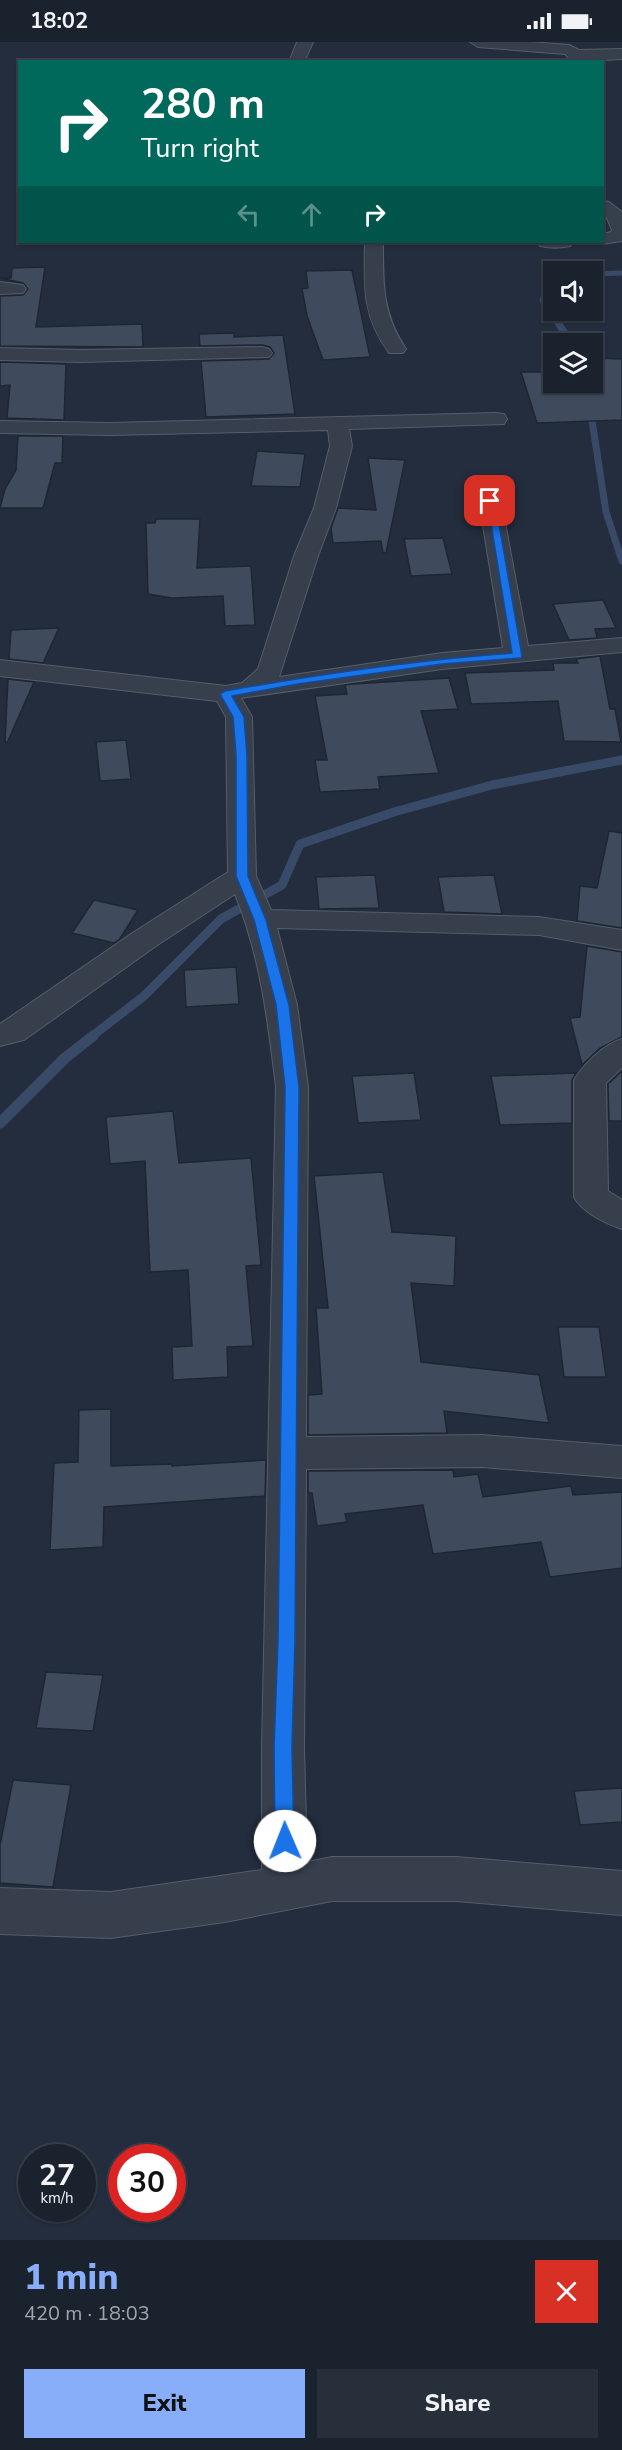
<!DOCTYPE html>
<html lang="en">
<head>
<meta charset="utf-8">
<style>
  body { margin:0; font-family:"Nunito Sans",sans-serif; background:#272f3a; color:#f1f3f6; height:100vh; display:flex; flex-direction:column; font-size:22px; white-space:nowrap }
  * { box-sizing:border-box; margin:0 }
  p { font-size:20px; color:#9fa4aa }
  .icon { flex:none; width:33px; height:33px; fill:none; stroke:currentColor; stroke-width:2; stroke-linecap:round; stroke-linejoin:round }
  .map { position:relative; height:2198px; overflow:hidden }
  .panel { display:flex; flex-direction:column; background:#1a222e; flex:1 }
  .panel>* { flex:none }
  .banner { position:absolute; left:18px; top:18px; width:586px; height:183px; border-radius:0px; box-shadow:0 2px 4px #0004,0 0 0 2px #383f4a; background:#00695c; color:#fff; overflow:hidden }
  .controls { position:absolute; left:543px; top:219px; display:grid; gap:12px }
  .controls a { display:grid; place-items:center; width:60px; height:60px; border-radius:0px; background:#1a222e; box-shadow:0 2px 4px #0004,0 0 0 2px #383f4a; font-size:30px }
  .speed { position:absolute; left:18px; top:2102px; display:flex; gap:12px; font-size:30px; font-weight:700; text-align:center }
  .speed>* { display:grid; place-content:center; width:78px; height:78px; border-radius:50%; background:#1a222e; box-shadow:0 2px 4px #0004,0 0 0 2px #383f4a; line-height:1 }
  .speed small { font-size:15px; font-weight:400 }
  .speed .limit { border:9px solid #d22; background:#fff; color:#111 }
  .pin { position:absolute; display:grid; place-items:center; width:51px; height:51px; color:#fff; margin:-26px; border-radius:12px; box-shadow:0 3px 9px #0006 }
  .me { position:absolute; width:66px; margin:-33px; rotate:359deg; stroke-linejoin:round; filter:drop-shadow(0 0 4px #0008) }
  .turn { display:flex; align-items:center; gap:21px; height:126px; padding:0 24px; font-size:27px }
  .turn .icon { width:78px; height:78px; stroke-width:2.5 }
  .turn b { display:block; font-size:42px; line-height:51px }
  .lanes { display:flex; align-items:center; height:57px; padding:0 24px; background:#0003; justify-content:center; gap:30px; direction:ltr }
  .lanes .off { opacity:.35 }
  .round { display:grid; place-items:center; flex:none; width:63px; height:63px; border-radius:0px; background:#272f3a }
  .overview { display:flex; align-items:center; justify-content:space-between; height:102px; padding:0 24px }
  h1 { font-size:36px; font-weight:800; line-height:45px; color:#88aef9 }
  .primary-button { display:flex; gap:12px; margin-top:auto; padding:12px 24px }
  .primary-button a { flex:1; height:69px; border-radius:0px; background:#88aef9; color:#111; font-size:24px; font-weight:800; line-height:69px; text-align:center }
  .primary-button a+a { background:#272f3a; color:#f1f3f6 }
  .status { display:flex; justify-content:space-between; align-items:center; height:42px; padding:0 30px; background:#1a222e; direction:ltr }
  .status svg { height:16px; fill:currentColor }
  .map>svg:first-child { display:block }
</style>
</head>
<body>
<div class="status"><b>18:02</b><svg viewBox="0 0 49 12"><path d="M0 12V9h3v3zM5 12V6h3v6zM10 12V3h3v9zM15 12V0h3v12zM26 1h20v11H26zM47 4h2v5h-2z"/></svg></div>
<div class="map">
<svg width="622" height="2198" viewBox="0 0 622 2198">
  <rect width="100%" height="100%" fill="#232d3d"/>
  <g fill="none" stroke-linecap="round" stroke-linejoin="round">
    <path stroke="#384a67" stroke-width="5" d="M592 232 622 231
      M544 256 550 241 554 240"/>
    <path stroke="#384a67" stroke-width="7" d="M545 254 543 258 572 302
      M590 365 606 470 622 519"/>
    <path stroke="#384a67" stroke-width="9" d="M91 995 144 954 221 877 282 843 300 802 394 770 492 743 622 718"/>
    <path stroke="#384a67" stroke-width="11" d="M0 1081 65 1016 93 994"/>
  </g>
  <path fill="#3f4b5d" stroke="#1e2634" stroke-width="1.5" d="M45 225 36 285 142 282 143 305 0 304V254L23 253 28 247 23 241 0 236H11L12 226Z
    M352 228 370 315 323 318 307 274 302 247 308 246 306 229Z
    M234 291V295L283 293 295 372 206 375 201 319 269 317 274 311 270 305 262 303 200 304 199 292Z
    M594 316 622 317V378L537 381 521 330H554V340H592Z
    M0 320 66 322 64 378 7 376 10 343 0 344Z
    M18 394H63L62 421H55L43 466H0L5 447 16 428Z
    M257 409 305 412 300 445 251 444Z
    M368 416 405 418 386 511H383L381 499 333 501 331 486 338 466 376 468Z
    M156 477H200L197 526 251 524 255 583 225 584 223 554 172 556 148 552 146 481H155Z
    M443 496 452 532 411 534 404 497Z
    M603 558 616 586 595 587 597 596 569 598 553 562Z
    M59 586 43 621 9 617 11 588Z
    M600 614 610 667H615L621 700 564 699 558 659 471 662 465 631 554 628 553 621H578L576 617Z
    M449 636 458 667 421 669 439 731 378 735 380 747 320 750 315 718H327L315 654 347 652 345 643 353 642Z
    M8 637 34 640 7 701 5 700Z
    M126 698 131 737 100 739 96 700Z
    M609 789 622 791V886L577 879 580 844 597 846Z
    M375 833 379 866 319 867 316 835Z
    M494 833 502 872 444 870 438 835Z
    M94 858 138 868 119 898 114 901 72 891Z
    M587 904 622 910V995L600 1006 582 1023 570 976 580 975Z
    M236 925 239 962 186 965 184 928Z
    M622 1029V1079H609L608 1042Z
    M414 1031 421 1078 358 1081 352 1034Z
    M576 1031 572 1038V1081L500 1083 491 1034Z
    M173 1069 179 1121 251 1116 261 1223 246 1224 253 1304 227 1305 228 1335 173 1338 172 1305 192 1304 188 1228 150 1230 145 1119 110 1122 106 1075Z
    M383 1130 392 1190 456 1194 454 1244 411 1241 421 1320 539 1333 549 1381 444 1369 447 1391 308 1393V1353L322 1352 316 1266H328L314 1134Z
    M558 1285H599L606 1335H564Z
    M111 1367V1424L172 1422V1424L266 1418 265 1454 104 1465 103 1505 50 1508 54 1421 78 1420 79 1368Z
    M453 1428 454 1435 478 1432 483 1455 571 1444 573 1453 622 1450V1526L550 1535 541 1500 433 1512 423 1463 345 1472 347 1480 317 1484 312 1451H308V1429Z
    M46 1630 103 1633 93 1689 36 1686Z
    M13 1738 71 1743 53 1845 0 1841V1803Z
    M622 1746V1780L580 1783 574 1749Z"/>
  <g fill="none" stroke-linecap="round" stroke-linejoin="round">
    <g stroke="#555d6b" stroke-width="2">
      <path id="minor" d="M297 0H313L304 20H289Z
        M470 0H530L569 3 579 8 622 7V17L568 20V15L565 12 478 5Z
        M603 159 609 160 622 170V199L603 202 596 200H603V192L611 190 612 188 607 176 603 173Z
        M365 200H383C383 241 382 272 406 307L403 311H389C362 273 364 245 365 200Z
        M537 200H573L570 204C561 206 549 206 540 204Z
        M0 240 23 243 26 247 23 251 0 252Z
        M262 305 269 307 272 311 269 315 81 320 0 318V306L81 308Z
        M496 371 504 372 507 377 504 382 349 387 352 404 336 466 318 514 279 635 442 611 503 606 479 459 482 454 490 452 498 454 501 459 528 604 622 596V610L442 627 241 656 252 675 256 834 271 868 539 875 622 888V908L539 893 277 886 297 963 308 1045 306 1395 482 1393 622 1404V1436L482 1425 306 1427 304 1705 307 1820 332 1815H456L622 1829V1873L456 1859H332L225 1880 111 1896 0 1892V1846L111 1850 262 1828V1705L276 1045C268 979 260 913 235 852L156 904 24 998 0 1004V982L134 890 228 830 226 675 217 659 0 634V618L226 644 242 641 258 627 294 514 314 466 330 404 328 388 110 393 0 391V379L110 381Z
        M622 997V1026L606 1041 608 1149 622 1158V1187C605 1181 583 1171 574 1155V1038C584 1022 604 1002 622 997Z"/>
    </g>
    <use href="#minor" fill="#373f4d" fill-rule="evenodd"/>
  </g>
  <path fill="#1a73e8" stroke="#114b97" stroke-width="1.5" d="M487 457 495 459 522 614 521 616 442 622 298 642 232 654 244 675 247 713 248 834 266 878 289 963 299 1045 295 1599 292 1705 294 1799 291 1805 285 1808 278 1805 275 1799 274 1705 278 1599 285 1045 276 963 254 878 236 834V713L233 675 220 652 225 649C320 632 415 618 512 611Z"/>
</svg>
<div class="controls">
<a><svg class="icon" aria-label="sound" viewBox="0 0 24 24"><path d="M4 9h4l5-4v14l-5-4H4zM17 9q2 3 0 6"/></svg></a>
<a><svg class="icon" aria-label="layers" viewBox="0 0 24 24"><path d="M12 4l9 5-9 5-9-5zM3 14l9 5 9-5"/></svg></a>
</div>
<div class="speed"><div>27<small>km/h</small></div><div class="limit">30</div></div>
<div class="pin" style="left:490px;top:459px;background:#d93025"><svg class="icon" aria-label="arrive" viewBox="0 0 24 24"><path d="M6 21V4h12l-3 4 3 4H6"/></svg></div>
<svg class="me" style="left:285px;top:1799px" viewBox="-20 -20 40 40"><circle r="19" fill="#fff"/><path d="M0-13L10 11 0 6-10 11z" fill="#1a73e8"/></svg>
<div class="banner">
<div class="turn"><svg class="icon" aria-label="right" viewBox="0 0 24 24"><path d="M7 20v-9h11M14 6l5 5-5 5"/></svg><div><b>280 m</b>Turn right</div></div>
<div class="lanes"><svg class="icon off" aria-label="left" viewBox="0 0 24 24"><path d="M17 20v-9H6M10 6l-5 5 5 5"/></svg><svg class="icon off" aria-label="ahead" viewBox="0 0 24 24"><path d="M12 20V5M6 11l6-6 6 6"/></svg><svg class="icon" aria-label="right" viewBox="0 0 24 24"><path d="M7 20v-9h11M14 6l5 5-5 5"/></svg></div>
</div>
</div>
<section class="panel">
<div class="overview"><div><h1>1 min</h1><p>420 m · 18:03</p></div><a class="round" style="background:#d93025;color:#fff"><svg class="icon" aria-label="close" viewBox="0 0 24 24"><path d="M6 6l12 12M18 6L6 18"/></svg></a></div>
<div class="primary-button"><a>Exit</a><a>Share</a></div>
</section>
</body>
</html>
